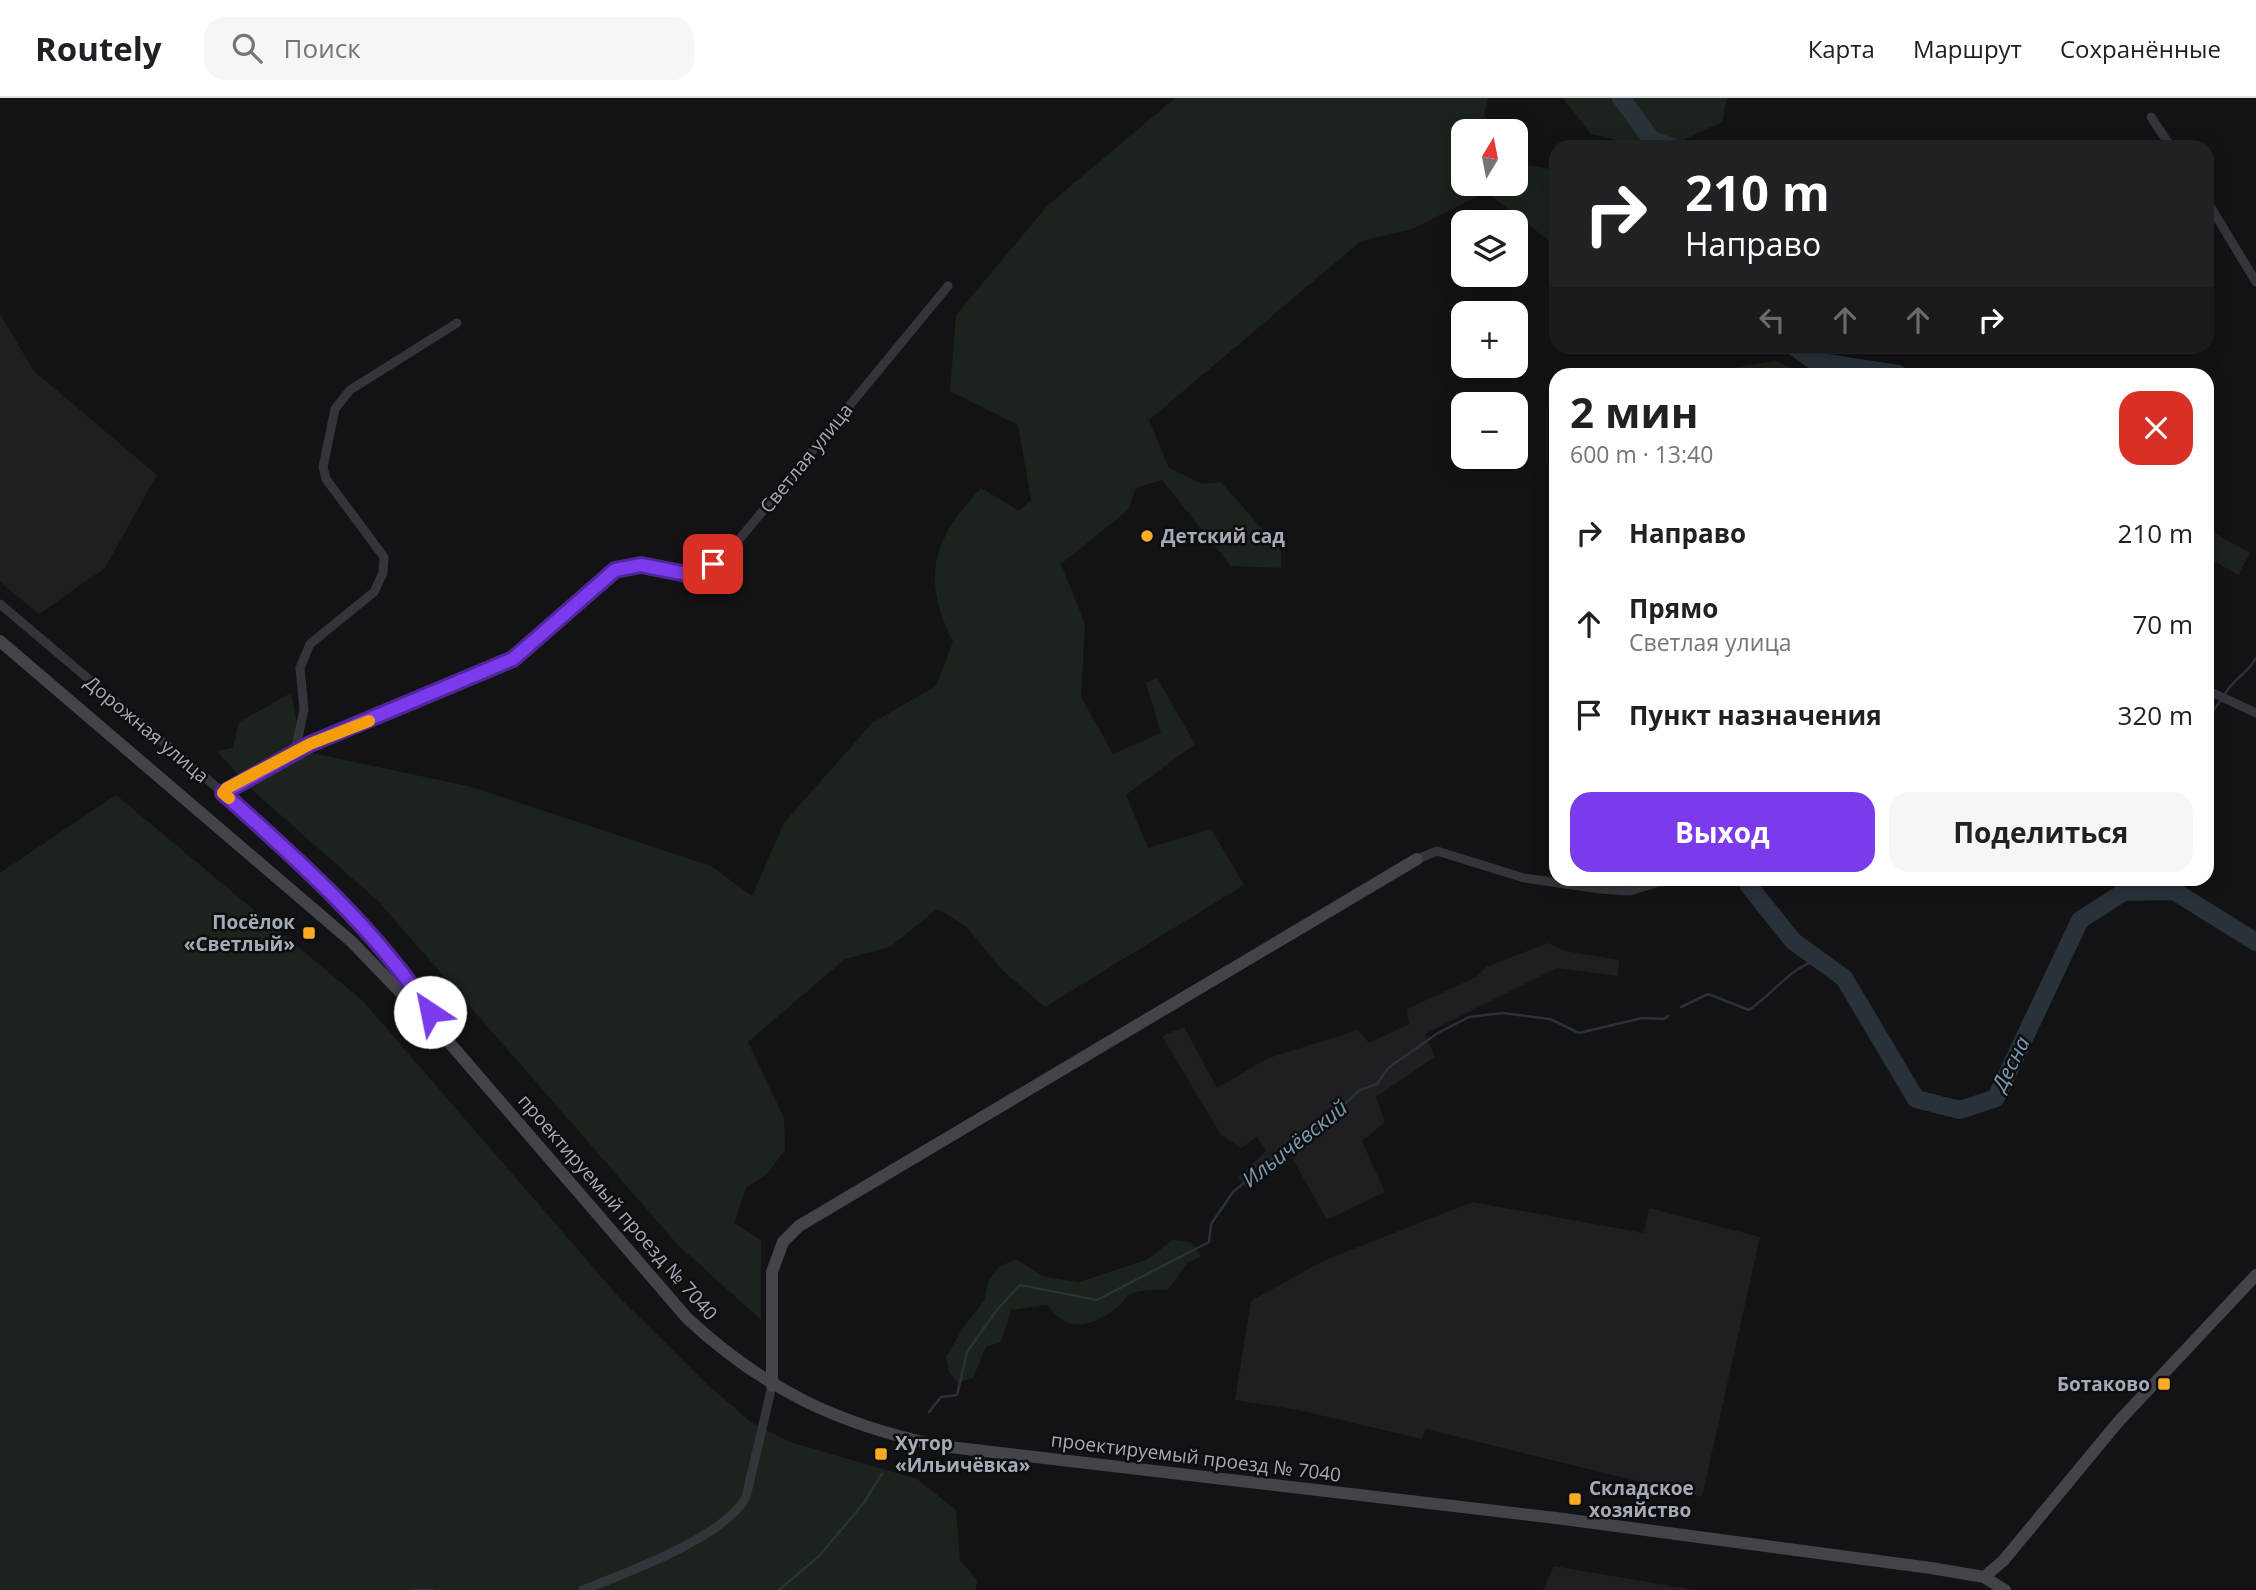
<!DOCTYPE html>
<html lang="ru">
<head>
<meta charset="utf-8">
<style>
  body { margin:0; font-family:"Open Sans",sans-serif; background:#f6f6f6; color:#202124; height:100vh; display:flex; flex-direction:column; font-size:26px; white-space:nowrap }
  * { box-sizing:border-box; margin:0 }
  p { font-size:23px; color:#757577 }
  .icon { flex:none; width:38px; height:38px; fill:none; stroke:currentColor; stroke-width:2; stroke-linecap:round; stroke-linejoin:round }
  .map { position:relative; flex:1; overflow:hidden }
  .side { position:absolute; left:1549px; top:270px; width:665px; height:518px; display:flex; flex-direction:column; background:#fff; border-radius:21px; box-shadow:0 4px 18px #0003 }
  .side>* { flex:none }
  .hud { position:absolute; left:1549px; top:42px; width:665px; height:214px; border-radius:21px; box-shadow:0 4px 18px #0003; background:#202124; color:#fff; overflow:hidden }
  .needle { width:46px; rotate:10deg }
  .tools { position:absolute; left:1451px; top:21px; display:grid; gap:14px }
  .tools a { display:grid; place-items:center; width:77px; height:77px; border-radius:14px; background:#fff; box-shadow:0 4px 18px #0003; font-size:35px }
  .pin { position:absolute; display:grid; place-items:center; width:60px; height:60px; color:#fff; margin:-30px; border-radius:14px; box-shadow:0 4px 10px #0006 }
  .me { position:absolute; width:77px; margin:-38px; rotate:326deg; stroke-linejoin:round; filter:drop-shadow(0 0 5px #0008) }
  .turn { display:flex; align-items:center; gap:24px; height:147px; padding:0 21px; font-size:32px }
  .turn .icon { width:91px; height:91px; stroke-width:2.5 }
  .turn b { display:block; font-size:49px; line-height:60px }
  .lanes { display:flex; align-items:center; height:66px; padding:0 21px; background:#0003; justify-content:center; gap:35px; direction:ltr }
  .lanes .off { opacity:.35 }
  .round { display:grid; place-items:center; flex:none; width:74px; height:74px; border-radius:21px; background:#f6f6f6 }
  .summary { display:flex; align-items:center; justify-content:space-between; height:119px; padding:0 21px }
  h1 { font-size:42px; font-weight:700; line-height:52px }
  .primary-button { display:flex; gap:14px; margin-top:auto; padding:14px 21px }
  .primary-button a { flex:1; height:80px; border-radius:21px; background:#7c3aed; color:#fff; font-size:28px; font-weight:700; line-height:80px; text-align:center }
  .primary-button a+a { background:#f6f6f6; color:#202124 }
  ul { padding:0; list-style:none }
  li { display:flex; align-items:center; gap:21px; height:91px; padding:0 21px }
  li div { flex:1 }
  li b { display:block; font-size:26px }
  li em { font-style:normal }
  header { display:flex; align-items:center; gap:42px; box-sizing:border-box; height:98px; padding:0 35px; background:#fff; border-bottom:2px solid #e0e0e0 }
  header strong { font-size:33px }
  nav { display:flex; gap:38px; margin-inline-start:auto; font-size:24px }
  .search { width:490px; height:63px; background:#f6f6f6; display:flex; align-items:center; gap:18px; box-sizing:border-box; padding:0 24px; border-radius:21px; color:#757577; font-size:26px }
  .map>svg:first-child { display:block }
</style>
</head>
<body>
<header>
<strong>Routely</strong>
<div class="search"><svg class="icon" aria-label="search" viewBox="0 0 24 24"><circle cx="10" cy="10" r="6"/><path d="M15 15l6 6"/></svg>Поиск</div>
<nav><a>Карта</a><a>Маршрут</a><a>Сохранённые</a></nav>
</header>
<div class="map">
<svg width="2256" height="1492" viewBox="0 0 2256 1492">
  <rect width="100%" height="100%" fill="#131315"/>
  <path fill="#1f1f22" d="M0 216 34 273 157 377 105 470 39 516 0 484Z
    M1548 845 1565 853 1619 862 1618 878 1557 870 1425 936 1435 959 1376 999 1385 1024 1362 1043 1385 1094 1327 1122 1290 1056 1248 1092 1238 1079 1266 1053 1257 1039 1241 1050 1221 1037 1162 938 1184 929 1217 990 1268 960 1358 932 1369 945 1409 926 1407 911 1476 879 1486 869Z
    M1472 1104 1644 1135 1649 1110 1760 1139 1702 1399 1426 1331 1422 1341 1298 1312 1235 1302 1251 1203 1323 1163Z
    M1554 1468 1695 1492H1543Z"/>
  <path fill="#1b231c" d="M1175 0H1488L1484 17 1495 33H1463V86H1516V65L1556 72V148L1486 94 1412 131 1361 143 1149 322 1169 370 1202 386 1221 384 1281 453V470L1231 468 1162 382 1136 390 1128 412 1061 466 1085 526 1081 599 1113 656 1161 635 1146 585 1157 580 1195 646 1126 697 1148 750 1211 731 1244 787 1045 909 1002 872 966 828 937 811 890 849 845 861 748 944 784 1020 785 1052 768 1075 746 1090 734 1125 761 1142V1222L677 1146 379 804 250 690 217 653 233 650 239 624 291 595 303 653 472 689 711 768 752 798 784 725 872 625 936 588 953 544C921 479 932 442 981 390L1019 413 1031 402 1018 327 950 293 956 217 1047 108Z
    M1563 0H1727L1722 24 1669 49H1648L1591 36Z
    M1775 263 1806 276H1730L1737 269Z
    M2213 434 2250 455 2238 477 2207 459V445Z
    M116 697 363 903 617 1197 709 1288 751 1324 790 1344 917 1381 956 1412 960 1462 977 1482 976 1492H0V775Z
    M1173 1142 1191 1144 1201 1158 1187 1165 1168 1192C1157 1192 1139 1191 1129 1197 1125 1200 1122 1206 1118 1209 1091 1229 1068 1236 1047 1207L1011 1212 1001 1244 986 1249 973 1280 958 1285 949 1274 946 1259 963 1230 985 1201 988 1184 998 1170 1015 1161 1045 1179 1079 1184 1146 1162Z"/>
  <g fill="none" stroke-linecap="round" stroke-linejoin="round">
    <path stroke="#283239" stroke-width="2.5" d="M2225 596C2233 581 2248 575 2256 560
      M2207 621 2221 602
      M2174 780V793
      M1681 909 1708 896 1749 912C1773 896 1793 866 1820 862
      M929 1314 941 1299 957 1297 967 1254 996 1213 1020 1187 1097 1202 1209 1144 1211 1126 1233 1094 1297 1041 1320 1028 1360 992 1377 986 1388 970 1438 935 1469 919 1503 915 1550 921 1579 935 1642 920 1664 921 1668 918
      M413 1492H433
      M779 1492 819 1458 863 1406 882 1376"/>
    <path stroke="#283239" stroke-width="18" d="M1621 0 1652 42 1672 49
      M1793 248 1814 263 1898 276
      M1750 780 1749 788 1793 843 1844 880 1916 1001 1960 1012 1996 1000 2080 822 2124 794 2174 793 2256 844"/>
    <path stroke="#34353a" stroke-width="9" d="M2151 19 2171 49
      M2207 103 2256 184
      M0 506C60 557 119 607 179 657 276 739 369 822 439 928
      M2211 594 2256 615
      M295 653 513 561 615 472 641 467 697 478 728 455 948 188
      M223 695 295 653 304 612 300 570 310 546 374 494 383 475 384 459 326 381 323 369 335 311 350 292 457 225
      M1417 761 1437 753 1524 780 1600 791 1630 793 1672 780
      M583 1492C626 1475 725 1439 746 1399L772 1288"/>
    <path stroke="#42444a" stroke-width="12" d="M0 543 352 844 454 950 687 1220C763 1291 839 1327 941 1348L1556 1420 1931 1470 1984 1479 2005 1492
      M772 1288V1174L783 1144 799 1128 1417 761
      M1984 1479 2003 1463 2119 1323 2256 1177"/>
  </g>
  <g fill="none" stroke-linecap="round" stroke-linejoin="round">
    <g stroke="#51269a" stroke-width="18">
      <path id="route" d="M430 914C374 829 298 762 223 695L310 646 513 561 615 472 641 467 697 478 713 466"/>
    </g>
    <use href="#route" stroke="#7c3aed" stroke-width="12"/>
    <path stroke="#f59e0b" stroke-width="12" d="M229 700 223 695 227 690 310 646 369 623"/>
  </g>
  <g fill="#fcac24" stroke="#0e0e10" stroke-width="2.5">
    <circle cx="1147" cy="438" r="7"/>
    <rect x="302" y="828" width="14" height="14" rx="3.5"/>
    <rect x="2157" y="1279" width="14" height="14" rx="3.5"/>
    <rect x="874" y="1349" width="14" height="14" rx="3.5"/>
    <rect x="1568" y="1394" width="14" height="14" rx="3.5"/>
  </g>
  <g text-anchor="middle" stroke-width="5" stroke-linejoin="round" paint-order="stroke">
    <g font-size="19" fill="#a4aab6" stroke="#0e0e10">
      <text transform="translate(806 360) rotate(-51)" y="7">Светлая улица</text>
      <text transform="translate(147 631) rotate(40)" y="7">Дорожная улица</text>
      <text transform="translate(618 1109) rotate(49)" y="7">проектируемый проезд № 7040</text>
      <text transform="translate(1196 1359) rotate(7)" y="7">проектируемый проезд № 7040</text>
    </g>
    <g font-size="19" font-weight="bold" fill="#a4aab6" stroke="#0e0e10" text-anchor="start">
      <text x="1161" y="445">Детский сад</text>
      <text x="295" y="831" text-anchor="end">Посёлок<tspan x="295" dy="22">«Светлый»</tspan></text>
      <text x="2150" y="1293" text-anchor="end">Ботаково</text>
      <text x="895" y="1352">Хутор<tspan x="895" dy="22">«Ильичёвка»</tspan></text>
      <text x="1589" y="1397">Складское<tspan x="1589" dy="22">хозяйство</tspan></text>
    </g>
    <g font-size="21" font-style="italic" fill="#789ab3" stroke="#0e0e10">
      <text transform="translate(2011 966) rotate(-63)" y="7">Десна</text>
      <text transform="translate(1295 1046) rotate(-38)" y="7">Ильичёвский</text>
    </g>
  </g>
</svg>
<div class="tools">
<a><svg class="needle" viewBox="-14 -14 28 28"><path d="M0-13l5 13h-10z" fill="#e53935"/><path d="M0 13l5-13h-10z" fill="#757577"/></svg></a>
<a><svg class="icon" aria-label="layers" viewBox="0 0 24 24"><path d="M12 4l9 5-9 5-9-5zM3 14l9 5 9-5"/></svg></a>
<a>+</a>
<a>−</a>
</div>
<div class="pin" style="left:713px;top:466px;background:#d93025"><svg class="icon" aria-label="arrive" viewBox="0 0 24 24"><path d="M6 21V4h12l-3 4 3 4H6"/></svg></div>
<svg class="me" style="left:430px;top:914px" viewBox="-20 -20 40 40"><circle r="19" fill="#fff"/><path d="M0-13L10 11 0 6-10 11z" fill="#7c3aed"/></svg>
<div class="hud">
<div class="turn"><svg class="icon" aria-label="right" viewBox="0 0 24 24"><path d="M7 20v-9h11M14 6l5 5-5 5"/></svg><div><b>210 m</b>Направо</div></div>
<div class="lanes"><svg class="icon off" aria-label="left" viewBox="0 0 24 24"><path d="M17 20v-9H6M10 6l-5 5 5 5"/></svg><svg class="icon off" aria-label="ahead" viewBox="0 0 24 24"><path d="M12 20V5M6 11l6-6 6 6"/></svg><svg class="icon off" aria-label="ahead" viewBox="0 0 24 24"><path d="M12 20V5M6 11l6-6 6 6"/></svg><svg class="icon" aria-label="right" viewBox="0 0 24 24"><path d="M7 20v-9h11M14 6l5 5-5 5"/></svg></div>
</div>
<section class="side">
<div class="summary"><div><h1>2 мин</h1><p>600 m · 13:40</p></div><a class="round" style="background:#d93025;color:#fff"><svg class="icon" aria-label="close" viewBox="0 0 24 24"><path d="M6 6l12 12M18 6L6 18"/></svg></a></div>
<ul>
<li><svg class="icon" aria-label="right" viewBox="0 0 24 24"><path d="M7 20v-9h11M14 6l5 5-5 5"/></svg><div><b>Направо</b></div><em>210 m</em></li>
<li><svg class="icon" aria-label="ahead" viewBox="0 0 24 24"><path d="M12 20V5M6 11l6-6 6 6"/></svg><div><b>Прямо</b><p>Светлая улица</p></div><em>70 m</em></li>
<li><svg class="icon" aria-label="arrive" viewBox="0 0 24 24"><path d="M6 21V4h12l-3 4 3 4H6"/></svg><div><b>Пункт назначения</b></div><em>320 m</em></li>
</ul>
<div class="primary-button"><a>Выход</a><a>Поделиться</a></div>
</section>
</div>
</body>
</html>
